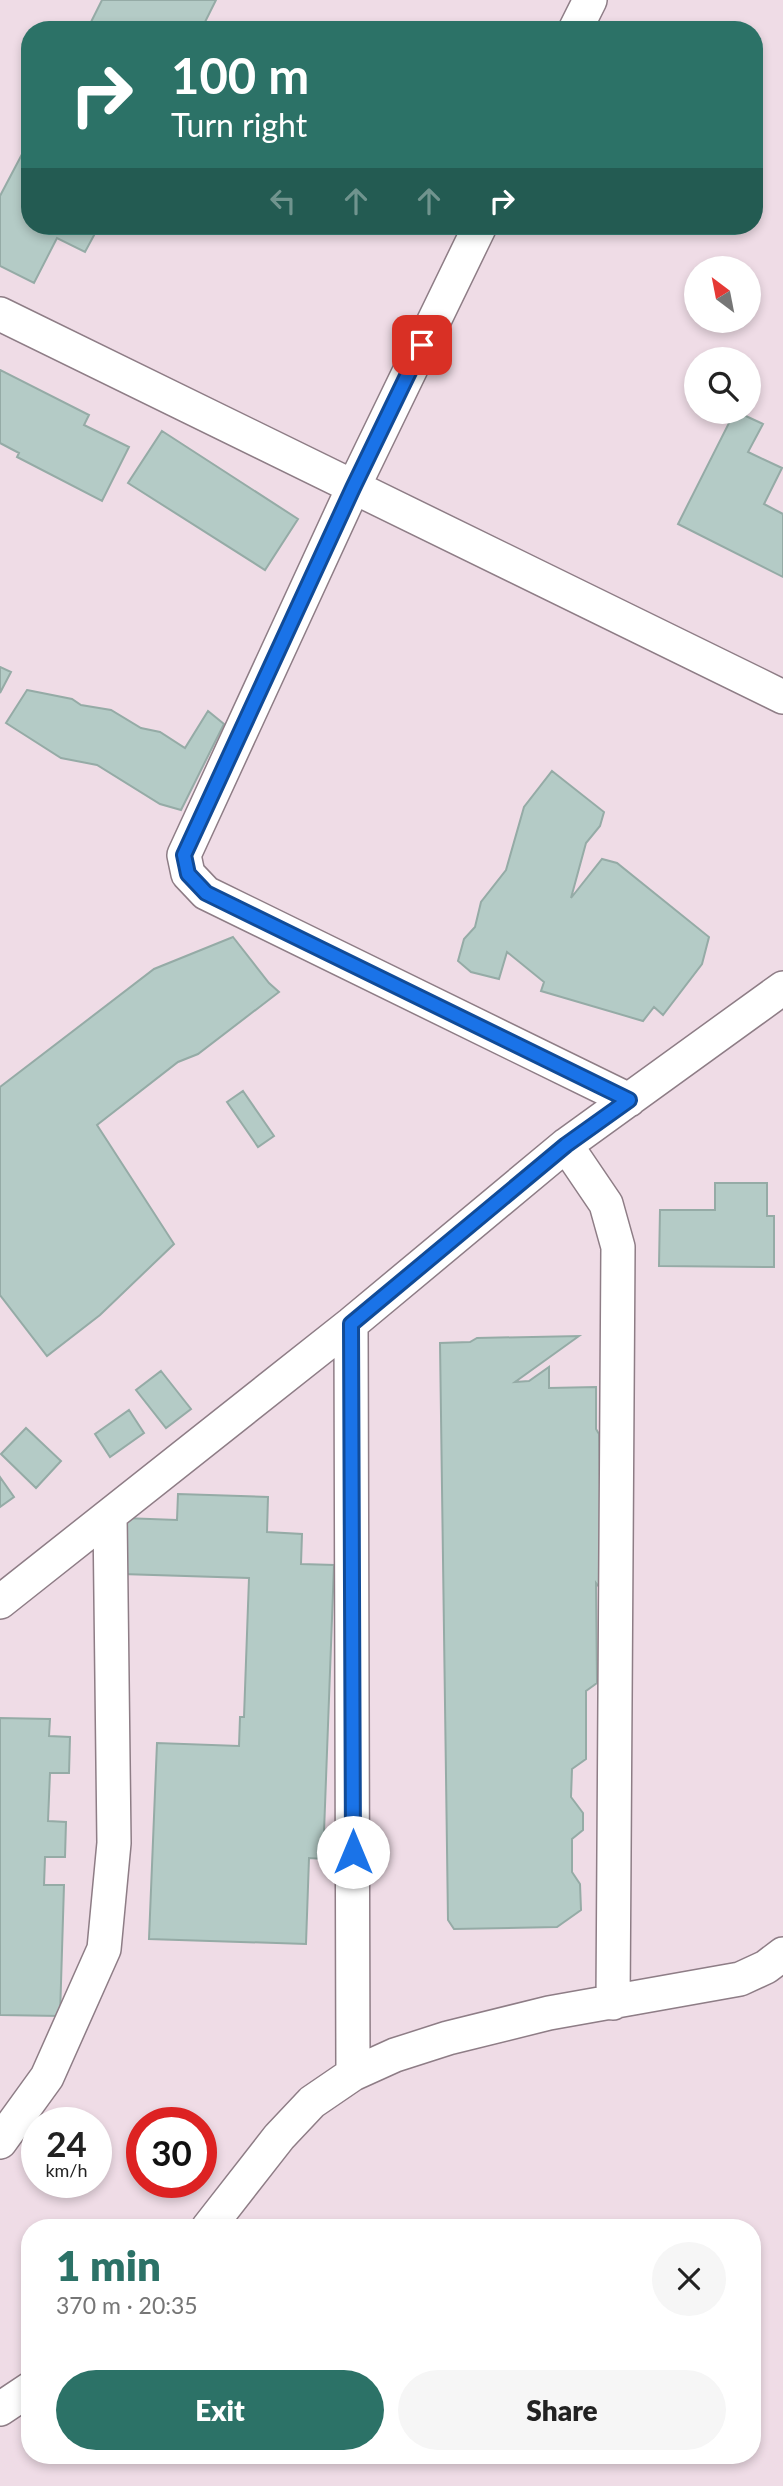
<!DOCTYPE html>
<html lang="en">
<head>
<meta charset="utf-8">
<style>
  body { margin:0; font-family:Lato,sans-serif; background:#f6f6f6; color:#222; height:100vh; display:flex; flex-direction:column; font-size:26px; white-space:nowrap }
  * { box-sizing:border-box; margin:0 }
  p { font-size:23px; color:#767676 }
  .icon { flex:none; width:38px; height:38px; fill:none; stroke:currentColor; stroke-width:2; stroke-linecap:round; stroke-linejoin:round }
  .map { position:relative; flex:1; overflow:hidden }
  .panel { position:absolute; left:21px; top:2219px; width:740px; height:245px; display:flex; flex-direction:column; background:#fff; border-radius:28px; box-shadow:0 4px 10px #0003 }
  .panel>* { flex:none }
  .top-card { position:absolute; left:21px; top:21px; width:742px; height:214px; border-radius:28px; box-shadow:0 4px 10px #0003; background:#2c7267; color:#fff; overflow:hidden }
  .needle { width:46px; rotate:328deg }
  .tools { position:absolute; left:684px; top:256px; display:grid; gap:14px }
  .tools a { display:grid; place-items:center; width:77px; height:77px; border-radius:50%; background:#fff; box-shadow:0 4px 10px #0003; font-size:35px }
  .speed { position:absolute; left:21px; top:2107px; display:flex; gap:14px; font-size:35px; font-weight:700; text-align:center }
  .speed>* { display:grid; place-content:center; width:91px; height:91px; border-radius:50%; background:#fff; box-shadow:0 4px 10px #0003; line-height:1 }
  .speed small { font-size:18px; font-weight:400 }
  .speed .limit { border:10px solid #d22; background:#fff; color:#111 }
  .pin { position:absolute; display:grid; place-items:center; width:60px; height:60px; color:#fff; margin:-30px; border-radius:14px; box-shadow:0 4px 10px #0006 }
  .me { position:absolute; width:77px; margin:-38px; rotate:0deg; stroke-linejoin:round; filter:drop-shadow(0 0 5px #0008) }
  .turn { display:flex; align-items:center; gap:24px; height:147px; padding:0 35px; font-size:32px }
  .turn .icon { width:91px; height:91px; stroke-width:2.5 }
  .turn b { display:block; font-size:49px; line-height:60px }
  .lanes { display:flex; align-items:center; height:66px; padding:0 35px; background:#0003; justify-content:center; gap:35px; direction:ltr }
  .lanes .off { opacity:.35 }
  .round { display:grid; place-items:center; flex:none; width:74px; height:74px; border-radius:37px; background:#f6f6f6 }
  .head { display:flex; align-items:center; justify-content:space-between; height:119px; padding:0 35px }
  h1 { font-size:42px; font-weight:800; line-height:52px; color:#2c7267 }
  .action { display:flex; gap:14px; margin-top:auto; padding:14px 35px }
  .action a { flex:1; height:80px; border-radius:42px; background:#2c7267; color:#fff; font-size:28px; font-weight:800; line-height:80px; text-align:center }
  .action a+a { background:#f6f6f6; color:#222 }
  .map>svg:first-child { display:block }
</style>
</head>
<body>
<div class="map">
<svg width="783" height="2486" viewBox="0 0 783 2486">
  <rect width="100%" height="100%" fill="#efdce6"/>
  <path fill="#b4cbc6" stroke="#95aba6" stroke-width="2" d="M102 0H216L201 30H87Z
    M30 139V226H99L85 252 57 238 34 283 0 266V196Z
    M0 370 89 415 84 425 129 447 102 501 17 457 19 453 0 443Z
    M735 411 763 424 748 452 782 468 764 504 783 514V577L678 524Z
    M162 431 298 519 265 570 128 483Z
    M0 667 11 672 0 693Z
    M27 690 72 699 81 705 111 710 141 728 160 732 185 748 208 711 224 724 181 810 160 804 97 765 61 758 6 723Z
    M552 771 604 812 600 826 586 843 571 898 602 859 617 863 709 937 702 964 663 1015 654 1007 643 1021 541 991 544 982 507 952 499 979 471 972 458 961 464 939 475 927 481 902 506 870 524 807Z
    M233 937 269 983 279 992 198 1054 178 1062 97 1125 174 1244 100 1315 47 1356 0 1295V1087L154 969Z
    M243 1091 274 1136 258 1147 227 1102Z
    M715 1183H767V1216H774V1267L659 1266 660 1210H715Z
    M579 1336 515 1382 529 1381 549 1367V1388L596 1387V1429L599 1434 602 1591 596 1583 597 1683 586 1691V1759L572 1769 571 1797 583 1813V1830L572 1839V1872L580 1884 581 1910 557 1927 454 1929 448 1920 440 1343 470 1342 477 1338Z
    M161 1371 191 1409 166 1428 136 1390Z
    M129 1410 144 1433 110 1457 95 1434Z
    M26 1428 61 1461 36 1488 1 1454Z
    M0 1477 14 1497 0 1507Z
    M178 1494 268 1497 267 1532 302 1534 301 1564 334 1565 323 1859 309 1858 306 1944 149 1939 157 1743 239 1746 240 1717H244L249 1578 122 1574 124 1518 177 1520Z
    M0 1718 50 1719 49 1736 70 1737 69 1773H50L48 1821 66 1822 65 1857H45L44 1885H64L60 2016 0 2015Z"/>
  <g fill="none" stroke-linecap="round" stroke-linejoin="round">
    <g stroke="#8e7d86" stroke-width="36">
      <path id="street" d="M575 30 590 0
        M480 226 353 488 184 855 188 874 206 893 629 1100
        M0 314 783 697
        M566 1145 606 1204 618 1247 613 2003
        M351 1324 353 2074
        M0 1602 351 1324 566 1145 783 988
        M0 2142 47 2077 104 1949 114 1843 110 1515
        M208 2228 279 2137 312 2102 353 2074 395 2055 448 2038 549 2013 740 1979 766 1967 783 1954
        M0 2409 30 2389"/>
    </g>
    <use href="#street" stroke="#fff" stroke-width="33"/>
  </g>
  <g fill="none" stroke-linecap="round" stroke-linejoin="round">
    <g stroke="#114b97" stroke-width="18">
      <path id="route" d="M353 1852 351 1324 566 1145 629 1100 206 893 188 874 184 855 353 488 422 345"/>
    </g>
    <use href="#route" stroke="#1a73e8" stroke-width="12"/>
  </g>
</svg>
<div class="tools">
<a><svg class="needle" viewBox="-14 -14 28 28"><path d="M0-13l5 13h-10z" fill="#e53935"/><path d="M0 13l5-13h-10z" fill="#767676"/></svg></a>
<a><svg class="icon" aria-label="search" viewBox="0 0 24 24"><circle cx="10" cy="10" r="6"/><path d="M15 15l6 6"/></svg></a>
</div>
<div class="speed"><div>24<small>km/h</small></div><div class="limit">30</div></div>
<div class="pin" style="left:422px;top:345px;background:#d93025"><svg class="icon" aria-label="arrive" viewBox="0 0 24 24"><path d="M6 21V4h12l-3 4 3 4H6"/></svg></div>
<svg class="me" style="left:353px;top:1852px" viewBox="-20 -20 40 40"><circle r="19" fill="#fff"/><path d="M0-13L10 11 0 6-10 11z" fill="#1a73e8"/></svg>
<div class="top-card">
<div class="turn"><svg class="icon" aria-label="right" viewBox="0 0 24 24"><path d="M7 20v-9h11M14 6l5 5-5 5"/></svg><div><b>100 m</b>Turn right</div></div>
<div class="lanes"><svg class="icon off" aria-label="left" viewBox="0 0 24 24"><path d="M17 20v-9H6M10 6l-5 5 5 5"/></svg><svg class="icon off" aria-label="ahead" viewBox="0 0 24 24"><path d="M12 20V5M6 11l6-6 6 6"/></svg><svg class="icon off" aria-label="ahead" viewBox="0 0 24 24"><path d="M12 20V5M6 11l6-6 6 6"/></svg><svg class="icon" aria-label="right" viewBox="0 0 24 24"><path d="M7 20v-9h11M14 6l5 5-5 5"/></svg></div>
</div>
<section class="panel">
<div class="head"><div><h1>1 min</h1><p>370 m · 20:35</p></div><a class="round"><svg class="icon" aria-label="close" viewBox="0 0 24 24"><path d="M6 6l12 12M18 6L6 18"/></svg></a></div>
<div class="action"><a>Exit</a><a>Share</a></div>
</section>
</div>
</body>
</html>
